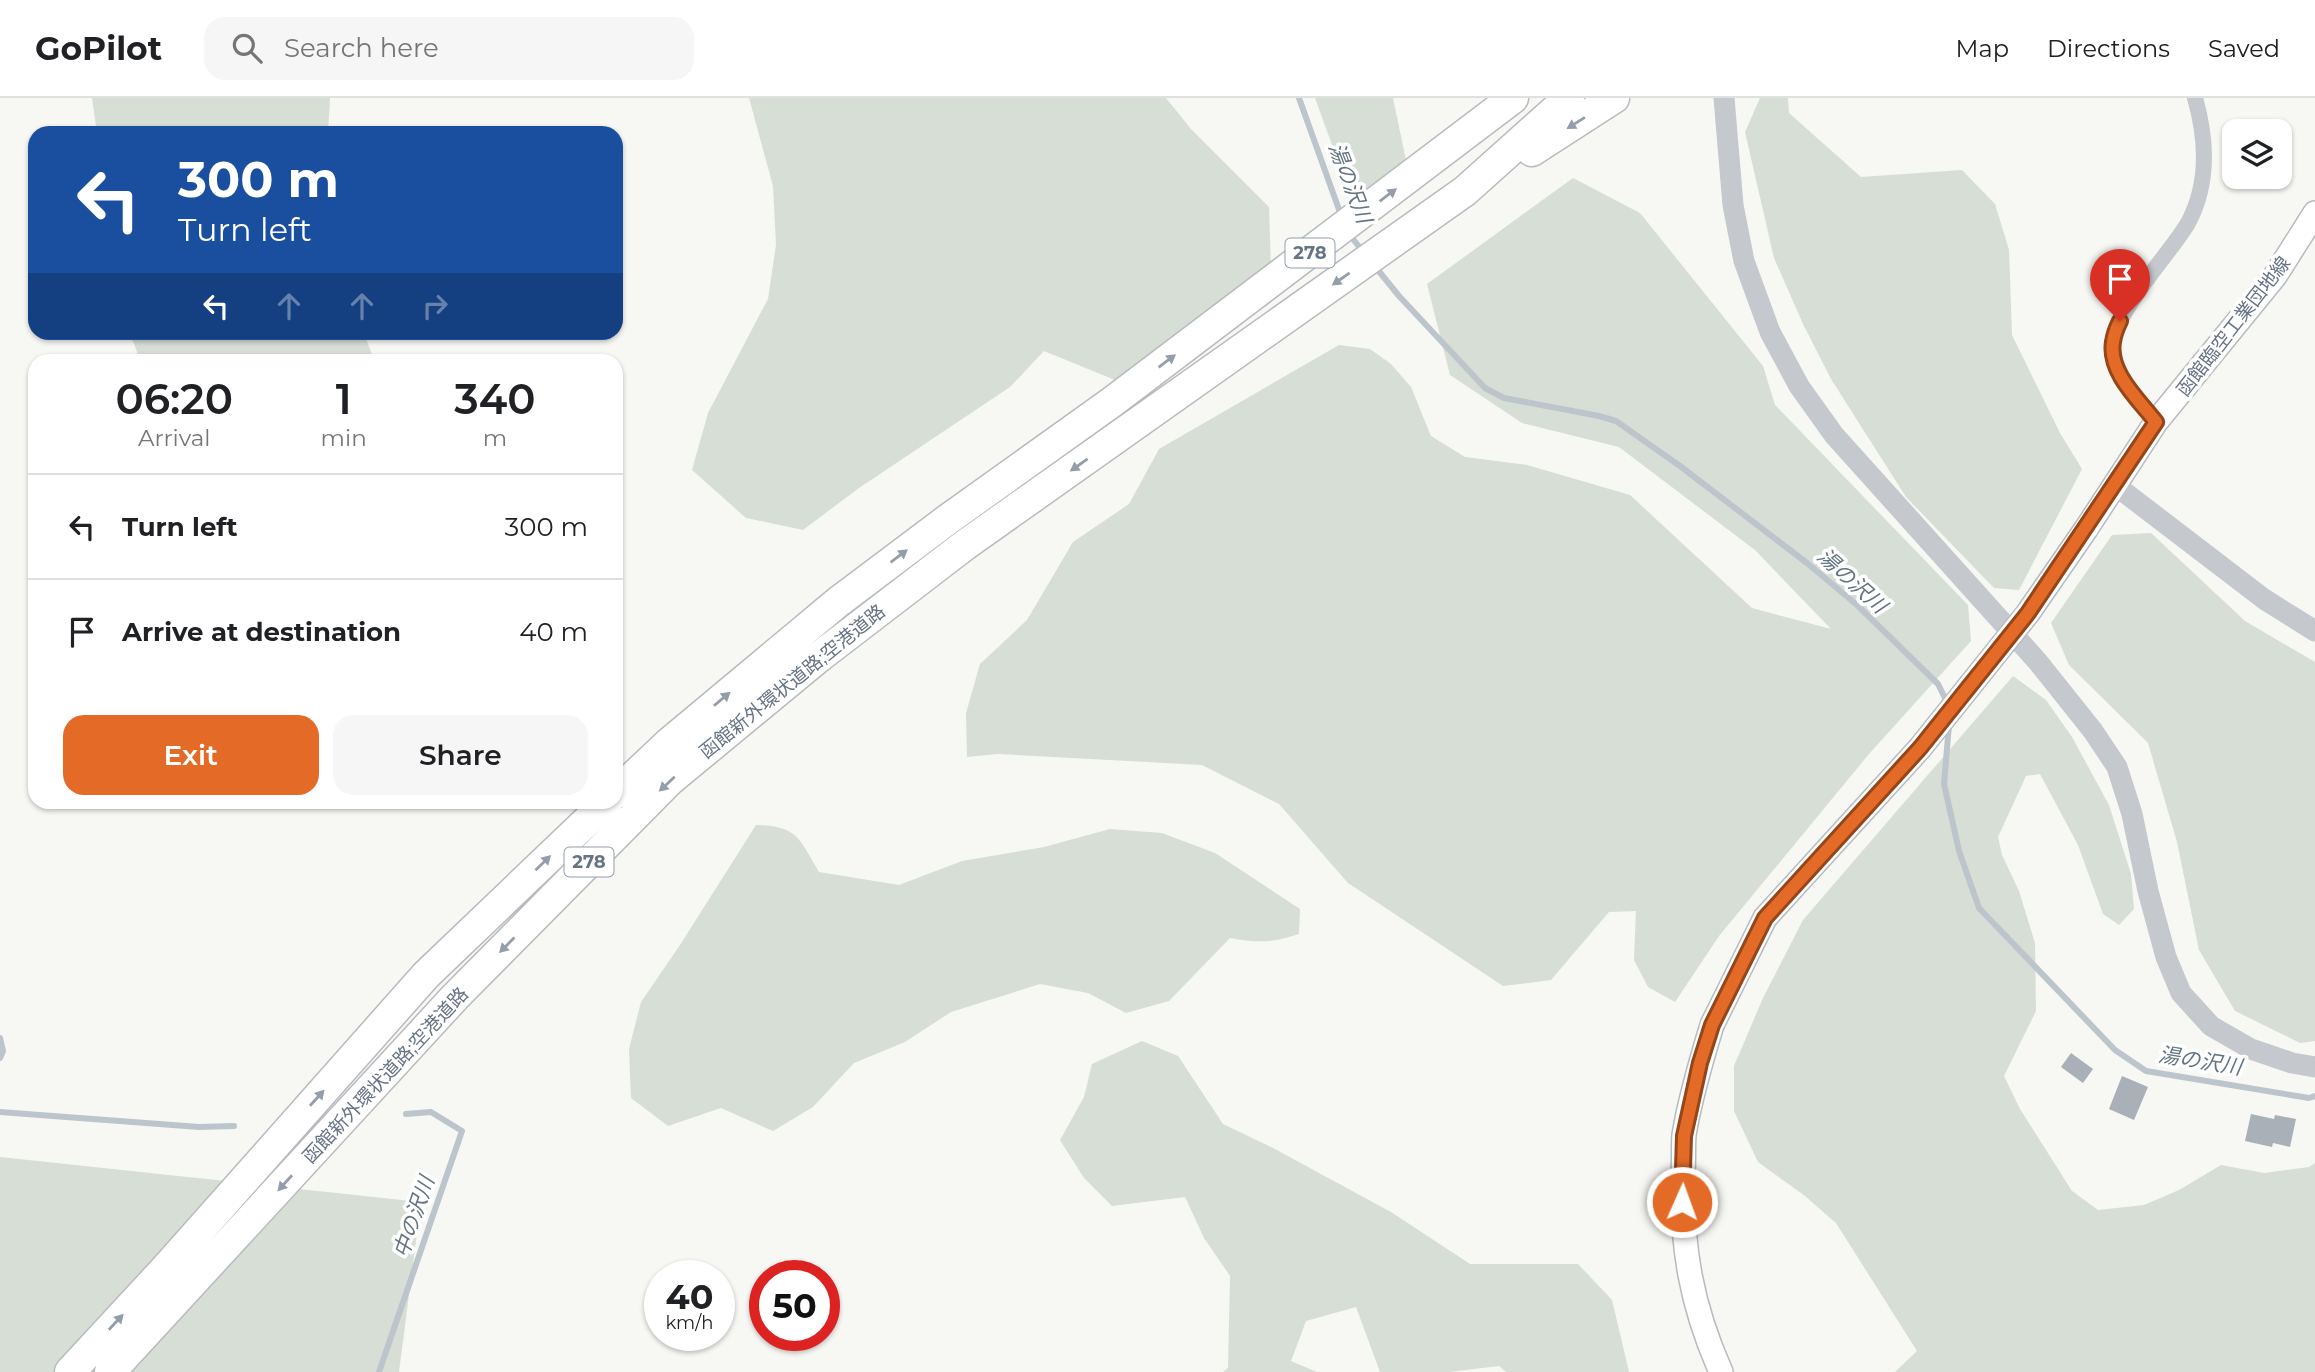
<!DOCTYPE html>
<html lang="en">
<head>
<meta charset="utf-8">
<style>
  body { margin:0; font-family:Montserrat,"Noto Sans JP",sans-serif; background:#f6f6f6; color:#202124; height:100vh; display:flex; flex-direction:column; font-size:26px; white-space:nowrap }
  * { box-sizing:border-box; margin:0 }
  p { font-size:23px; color:#757577 }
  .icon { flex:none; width:38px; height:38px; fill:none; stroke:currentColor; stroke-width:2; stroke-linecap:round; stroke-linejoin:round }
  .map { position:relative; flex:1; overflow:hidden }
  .drawer { position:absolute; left:28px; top:256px; width:595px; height:455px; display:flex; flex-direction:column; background:#fff; border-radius:21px; box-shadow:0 2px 5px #0004 }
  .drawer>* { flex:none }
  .banner { position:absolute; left:28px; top:28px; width:595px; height:214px; border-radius:21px; box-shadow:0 2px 5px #0004; background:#1a4fa0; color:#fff; overflow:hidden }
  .tools { position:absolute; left:2222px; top:21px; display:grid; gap:14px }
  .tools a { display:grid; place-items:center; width:70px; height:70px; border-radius:14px; background:#fff; box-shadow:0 2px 5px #0004; font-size:35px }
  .speed { position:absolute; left:644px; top:1162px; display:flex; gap:14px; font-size:35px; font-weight:700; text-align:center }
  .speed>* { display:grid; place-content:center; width:91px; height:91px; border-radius:50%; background:#fff; box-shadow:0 2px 5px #0004; line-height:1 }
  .speed small { font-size:18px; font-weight:400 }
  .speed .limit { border:10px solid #d22; background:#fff; color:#111 }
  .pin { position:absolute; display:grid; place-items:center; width:60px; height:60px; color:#fff; margin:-72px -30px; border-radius:50% 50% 50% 0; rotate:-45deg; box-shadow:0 0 7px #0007 }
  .pin .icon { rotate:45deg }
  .me { position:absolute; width:77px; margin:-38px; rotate:2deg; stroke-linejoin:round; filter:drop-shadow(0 0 5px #0008) }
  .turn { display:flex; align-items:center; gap:24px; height:147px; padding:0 35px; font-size:32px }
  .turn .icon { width:91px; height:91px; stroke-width:2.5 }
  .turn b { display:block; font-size:49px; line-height:60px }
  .lanes { display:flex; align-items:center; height:66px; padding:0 35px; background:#0003; justify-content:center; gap:35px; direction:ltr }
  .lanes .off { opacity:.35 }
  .eta { display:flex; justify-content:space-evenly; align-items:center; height:119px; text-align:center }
  .eta b { font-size:42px; font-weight:600; line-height:49px }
  .cta { display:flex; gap:14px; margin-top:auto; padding:14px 35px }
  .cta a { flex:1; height:80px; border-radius:21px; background:#e46a27; color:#fff; font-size:28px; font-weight:600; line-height:80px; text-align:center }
  .cta a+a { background:#f6f6f6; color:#202124 }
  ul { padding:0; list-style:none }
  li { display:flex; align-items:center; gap:21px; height:105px; padding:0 35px; border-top:2px solid #e0e0e0 }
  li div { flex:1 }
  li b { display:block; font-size:26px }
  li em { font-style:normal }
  header { display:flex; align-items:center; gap:42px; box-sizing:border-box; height:98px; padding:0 35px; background:#fff; border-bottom:2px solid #e0e0e0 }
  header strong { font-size:33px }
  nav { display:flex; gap:38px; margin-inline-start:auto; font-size:24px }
  .search { width:490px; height:63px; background:#f6f6f6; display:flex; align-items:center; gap:18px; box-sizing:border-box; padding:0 24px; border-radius:21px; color:#757577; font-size:26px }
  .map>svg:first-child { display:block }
</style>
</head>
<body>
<header>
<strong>GoPilot</strong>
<div class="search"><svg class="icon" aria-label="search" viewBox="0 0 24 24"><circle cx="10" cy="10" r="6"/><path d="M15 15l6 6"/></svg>Search here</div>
<nav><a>Map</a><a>Directions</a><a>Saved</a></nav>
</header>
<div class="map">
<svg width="2315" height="1274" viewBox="0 0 2315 1274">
  <rect width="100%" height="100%" fill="#f7f7f4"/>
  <path fill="#d7ded5" d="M92 0H330L328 35H97Z
    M749 0H1166L1191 31 1269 109 1271 171 1115 282 1044 253 1010 289 859 390 803 432 746 420 692 372 708 315 768 201 776 147 773 88Z
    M1315 0H1393L1408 72 1385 111 1352 102Z
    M1760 0H1788L1789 15 1861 79 1962 72 1995 106 2009 152 2012 237 2060 335 2082 371 2019 492 1994 490 1906 399 1831 281 1803 226 1774 160 1745 34Z
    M1573 80 1640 115 1763 268 1775 307 1968 507 1971 543 1869 656 1719 838 1675 904 1648 889 1634 862 1636 813 1609 814 1551 882 1503 888 1348 785 1279 706 1202 667 998 656 967 659 966 615 980 566 1027 522 1073 444 1129 406 1159 351 1339 247 1370 251 1391 266 1411 289 1431 338 1465 359 1527 367 1630 397 1752 510 1831 531 1755 452 1619 349 1522 325 1450 277 1427 186Z
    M130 235H364L374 262H140Z
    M2151 435 2245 523 2315 564V943L2300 945 2235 913 2199 852 2177 744 2148 645 2069 567 2051 525 2112 437Z
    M2013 578 2046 602 2072 639 2109 707 2131 776 2134 811 2119 827 2103 816 2078 747 2040 676 2026 678 1998 739 2002 757 2019 793 2035 845 2036 913 2004 978 2020 1011 2072 1093 2098 1112 2144 1107 2179 1092 2221 1067 2264 1075 2309 1069 2315 1065V1274H1895L1917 1253 1836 1125 1805 1098 1758 1064 1734 1013V968L1763 900 1803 822Z
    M756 727C799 728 799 741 819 774L899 787 962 763 1044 749 1110 731 1162 735 1215 755 1300 811 1299 836C1272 845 1258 845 1230 840L1169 903 1126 915 1088 895 1040 886 951 914 905 944 854 965 813 1009 773 1033 721 1010 668 1028 631 1000 629 951 641 904 680 847Z
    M1142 943 1178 958 1223 1026 1273 1050 1391 1114 1470 1166H1578L1612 1202 1629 1274H1506L1499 1268 1449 1274H1380L1356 1209 1306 1223 1291 1263 1317 1274H1223L1228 1270 1230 1178 1204 1140 1185 1099 1112 1108 1084 1080 1060 1042 1084 999 1092 966Z
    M0 1059 421 1104 399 1274H0Z"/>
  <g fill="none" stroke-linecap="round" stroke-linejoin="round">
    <path stroke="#bcc5cb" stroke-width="6" d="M1299 0 1342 120
      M1349 136 1364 155
      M1373 166 1399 198 1485 290 1504 300 1599 318 1616 323 1680 368 1807 465 1857 507 1938 586 1948 606
      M1949 627 1944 686 1959 753 1979 810 2115 952 2146 973 2309 1000 2315 998
      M0 940 3 953 0 960
      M0 1014 199 1029 234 1028
      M379 1274 462 1033 431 1014 406 1016"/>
  </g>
  <path fill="#a9b0b7" d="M2071 955 2093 971 2083 985 2061 969Z
    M2122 978 2148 989 2134 1022 2109 1011Z
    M2251 1016 2274 1021 2275 1017 2296 1021 2290 1049 2273 1045 2272 1049 2245 1043Z"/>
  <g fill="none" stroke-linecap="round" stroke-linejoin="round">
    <g stroke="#b7bbc0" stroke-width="26">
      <path id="secondary" d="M2086 431 2156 324 2275 178 2315 115
        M1712 927C1701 963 1690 1000 1684 1037 1683 1049 1684 1062 1683 1075 1681 1148 1691 1207 1721 1274"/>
    </g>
    <g stroke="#b8babe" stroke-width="33">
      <path id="motorway" d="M1532 53 1614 0
        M616 695 669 645 838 504 947 422 1112 304 1513 0
        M70 1274 168 1168 426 877 607 704
        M110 1274 455 899 670 682 819 559 965 447 1465 93 1569 0"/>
    </g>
    <path stroke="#c5c8cc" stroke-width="16" d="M2156 324C2142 305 2117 282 2113 258 2106 220 2169 158 2188 125 2209 86 2207 42 2195 0"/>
    <path stroke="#c5c8cc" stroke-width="21" d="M1724 0 1733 107 1744 163 1770 234 1799 288 1834 337 2038 564 2093 633 2117 669 2132 716 2148 793 2166 859 2181 895 2211 928 2251 951 2292 965 2315 969
      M2115 387 2264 501 2315 533"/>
    <use href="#secondary" stroke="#fff" stroke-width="23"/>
    <use href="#motorway" stroke="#fff" stroke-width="30"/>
    <g stroke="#b7bbc0" stroke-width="26" stroke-linecap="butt">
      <path id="secondary-bridge" d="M1712 927 1765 820 1920 650 2028 515 2086 431"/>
    </g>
    <use href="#secondary-bridge" stroke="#fff" stroke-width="23"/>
  </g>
  <defs><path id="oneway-solid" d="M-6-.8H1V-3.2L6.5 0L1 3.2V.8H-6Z" transform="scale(1.75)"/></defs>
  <g fill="#949daa">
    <use href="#oneway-solid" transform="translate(1576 25) rotate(148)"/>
    <use href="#oneway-solid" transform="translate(1388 97) rotate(-37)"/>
    <use href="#oneway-solid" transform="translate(1341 181) rotate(145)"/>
    <use href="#oneway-solid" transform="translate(1167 263) rotate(-37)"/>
    <use href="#oneway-solid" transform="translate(1079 367) rotate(145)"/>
    <use href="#oneway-solid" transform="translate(899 458) rotate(-37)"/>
    <use href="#oneway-solid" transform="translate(722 601) rotate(-40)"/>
    <use href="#oneway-solid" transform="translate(667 686) rotate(137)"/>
    <use href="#oneway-solid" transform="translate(543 765) rotate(-44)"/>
    <use href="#oneway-solid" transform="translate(507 847) rotate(135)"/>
    <use href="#oneway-solid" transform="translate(317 1000) rotate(-48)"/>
    <use href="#oneway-solid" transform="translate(285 1085) rotate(132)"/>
    <use href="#oneway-solid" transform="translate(116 1224) rotate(-47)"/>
  </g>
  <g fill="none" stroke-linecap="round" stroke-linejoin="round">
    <g stroke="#944519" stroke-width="18">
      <path id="route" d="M1682 1104 1684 1038 1700 965 1712 927 1765 820 1920 650 2028 515 2156 324C2139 302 2108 274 2113 244 2114 237 2117 229 2120 223"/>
    </g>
    <use href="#route" stroke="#e46a27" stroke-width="12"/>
  </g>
  <g text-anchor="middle" stroke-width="7" stroke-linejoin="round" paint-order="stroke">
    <g fill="#fff" stroke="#949daa" stroke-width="2">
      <rect x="1285.5" y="140.5" width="49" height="29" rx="5"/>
      <rect x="564.5" y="749.5" width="49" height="29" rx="5"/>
    </g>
    <g font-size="18" font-weight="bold" fill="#667385">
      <text x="1310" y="161">278</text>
      <text x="589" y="770">278</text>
    </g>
    <g font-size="19" fill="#667385" stroke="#fff">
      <text transform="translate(2233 228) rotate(-52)" y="7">函館臨空工業団地線</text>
      <text transform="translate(792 583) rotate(-39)" y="7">函館新外環状道路;空港道路</text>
      <text transform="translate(385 977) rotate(-47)" y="7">函館新外環状道路;空港道路</text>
    </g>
    <g font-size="21" font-style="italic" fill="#627581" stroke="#fff">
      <text transform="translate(1350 85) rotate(69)" y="7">湯の沢川</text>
      <text transform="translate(1852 483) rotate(42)" y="7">湯の沢川</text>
      <text transform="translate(2200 963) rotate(9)" y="7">湯の沢川</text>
      <text transform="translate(414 1119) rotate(-71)" y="7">中の沢川</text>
    </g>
  </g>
</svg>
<div class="tools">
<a><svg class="icon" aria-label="layers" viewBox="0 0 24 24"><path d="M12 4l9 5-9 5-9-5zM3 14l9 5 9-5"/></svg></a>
</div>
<div class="speed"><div>40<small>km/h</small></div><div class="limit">50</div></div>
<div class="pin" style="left:2120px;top:223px;background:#d93025"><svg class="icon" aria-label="arrive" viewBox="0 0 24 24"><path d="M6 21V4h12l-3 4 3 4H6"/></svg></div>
<svg class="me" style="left:1682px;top:1104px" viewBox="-20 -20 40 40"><circle r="17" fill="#e46a27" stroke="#fff" stroke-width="3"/><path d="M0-11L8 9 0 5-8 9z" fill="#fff"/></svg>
<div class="banner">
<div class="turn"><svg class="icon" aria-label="left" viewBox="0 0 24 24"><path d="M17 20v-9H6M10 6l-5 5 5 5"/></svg><div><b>300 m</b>Turn left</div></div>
<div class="lanes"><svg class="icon" aria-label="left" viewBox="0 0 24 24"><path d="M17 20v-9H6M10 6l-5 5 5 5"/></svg><svg class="icon off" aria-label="ahead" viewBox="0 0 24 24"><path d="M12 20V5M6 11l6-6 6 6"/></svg><svg class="icon off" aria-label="ahead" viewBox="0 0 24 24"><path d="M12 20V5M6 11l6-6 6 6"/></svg><svg class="icon off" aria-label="right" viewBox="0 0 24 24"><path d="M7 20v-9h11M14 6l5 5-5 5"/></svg></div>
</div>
<section class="drawer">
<div class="eta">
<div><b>06:20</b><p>Arrival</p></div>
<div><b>1</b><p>min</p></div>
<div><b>340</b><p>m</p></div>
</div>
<ul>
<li><svg class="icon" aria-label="left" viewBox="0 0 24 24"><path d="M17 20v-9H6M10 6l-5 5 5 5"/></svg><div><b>Turn left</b></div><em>300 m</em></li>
<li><svg class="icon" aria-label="arrive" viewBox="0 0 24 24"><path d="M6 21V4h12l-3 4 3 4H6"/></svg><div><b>Arrive at destination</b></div><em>40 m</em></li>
</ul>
<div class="cta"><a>Exit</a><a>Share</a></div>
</section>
</div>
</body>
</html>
